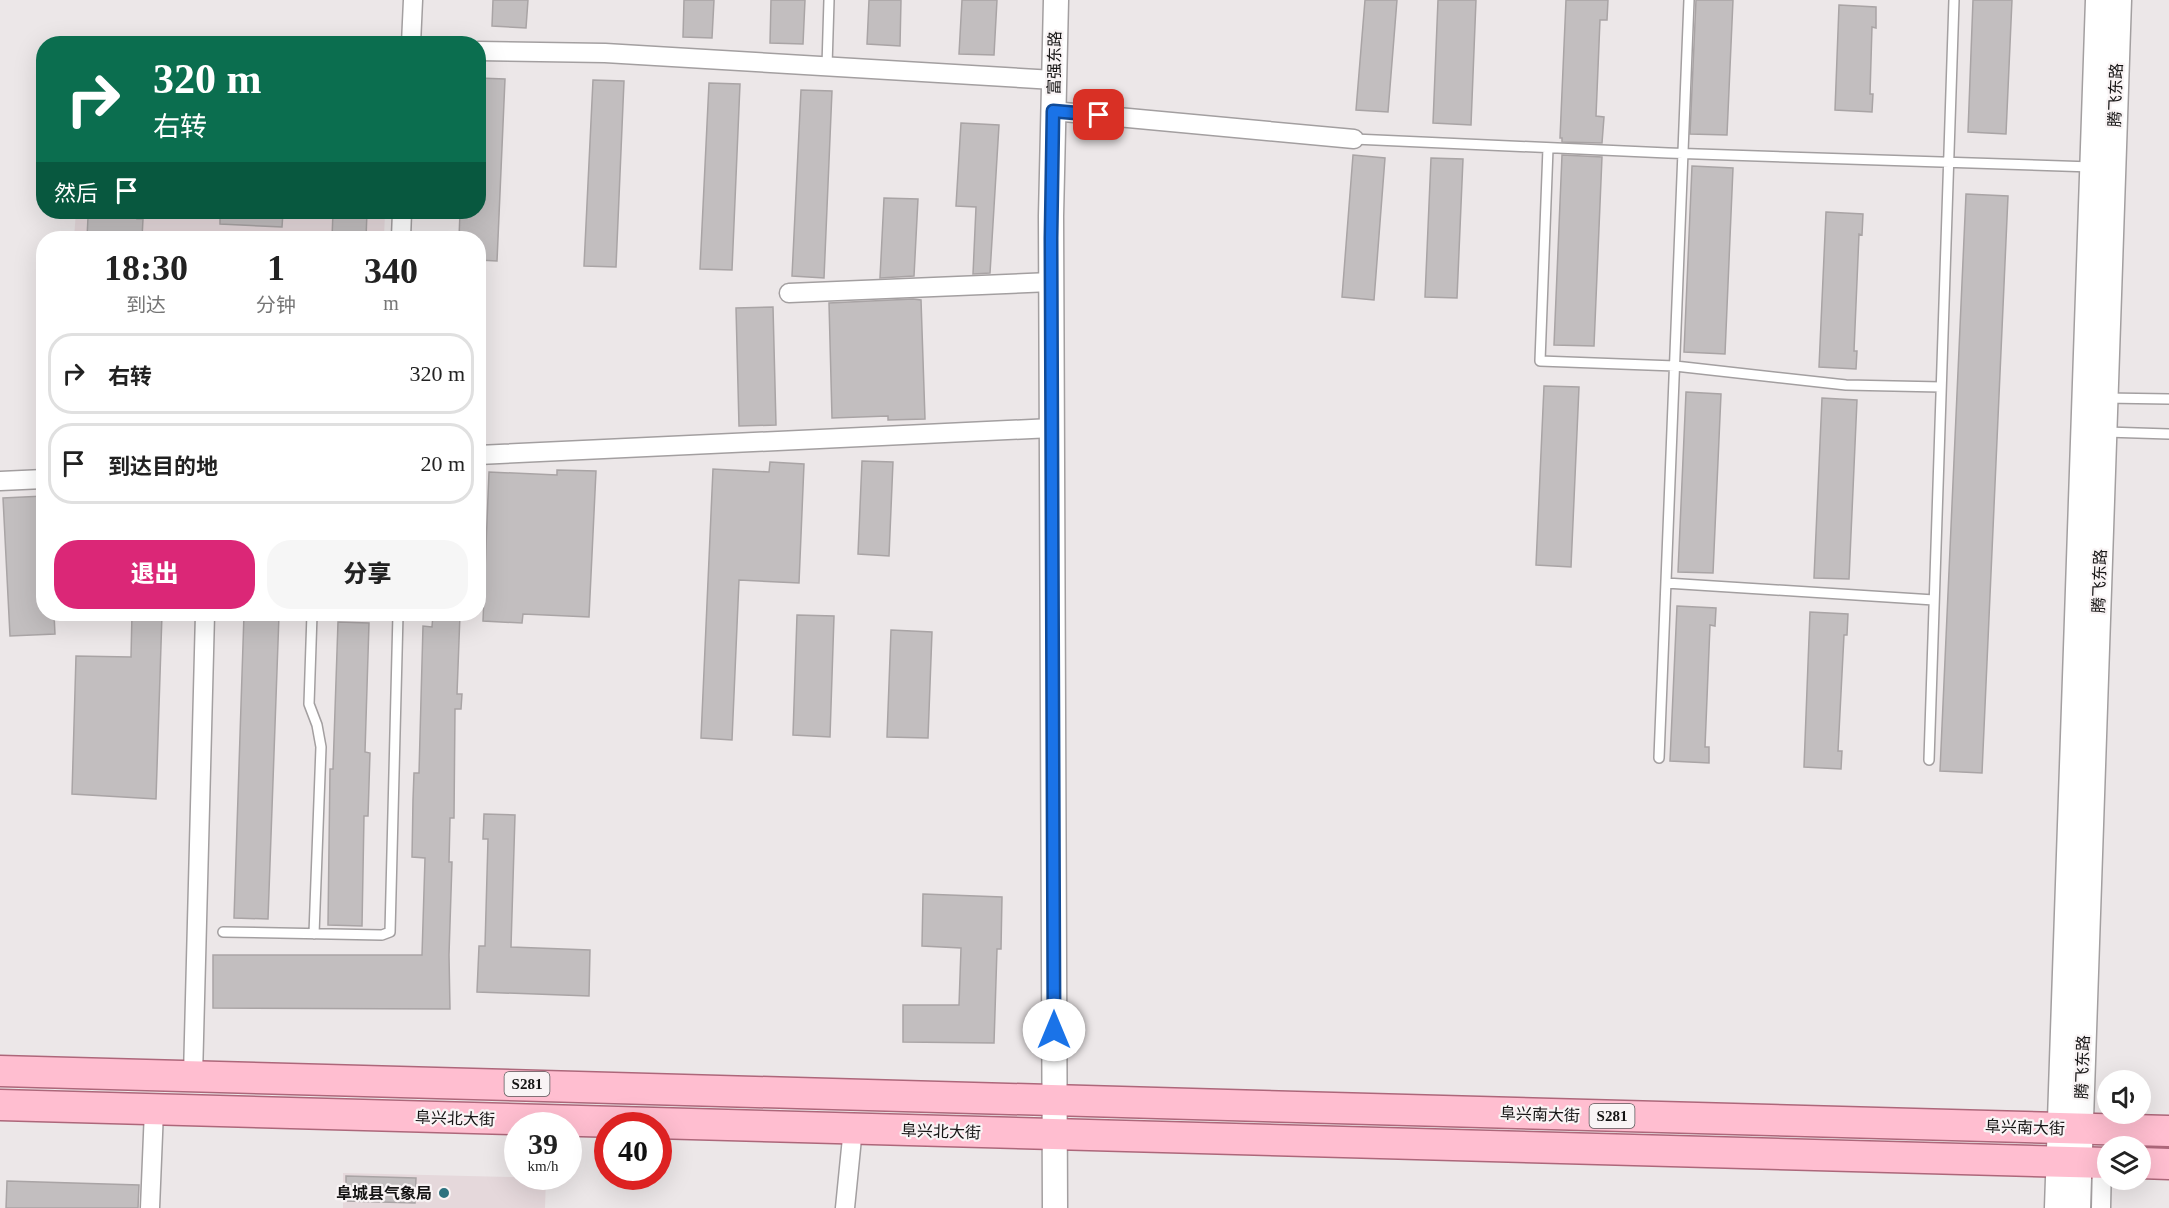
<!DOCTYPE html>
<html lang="zh">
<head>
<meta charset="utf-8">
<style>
  body { margin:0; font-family:"Times New Roman","Noto Sans SC",serif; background:#f6f6f6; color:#222; height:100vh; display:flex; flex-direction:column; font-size:22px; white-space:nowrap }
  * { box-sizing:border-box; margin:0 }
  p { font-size:20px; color:#767676 }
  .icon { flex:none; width:33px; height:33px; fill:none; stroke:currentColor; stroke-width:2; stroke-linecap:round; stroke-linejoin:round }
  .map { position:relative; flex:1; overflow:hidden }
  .details { position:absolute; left:36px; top:231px; width:450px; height:390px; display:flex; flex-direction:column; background:#fff; border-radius:24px; box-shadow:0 6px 24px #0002 }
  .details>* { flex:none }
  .hud { position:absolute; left:36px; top:36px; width:450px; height:183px; border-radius:24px; box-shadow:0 6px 24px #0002; background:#0b6e4f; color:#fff; overflow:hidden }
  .fabs { position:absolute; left:2097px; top:1070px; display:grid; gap:12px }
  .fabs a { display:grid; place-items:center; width:54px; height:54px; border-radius:50%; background:#fff; box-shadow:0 6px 24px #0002; font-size:30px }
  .speed { position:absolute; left:504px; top:1112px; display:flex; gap:12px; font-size:30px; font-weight:700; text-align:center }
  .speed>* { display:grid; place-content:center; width:78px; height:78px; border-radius:50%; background:#fff; box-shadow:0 6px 24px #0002; line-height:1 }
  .speed small { font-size:15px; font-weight:400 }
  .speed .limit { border:9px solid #d22; background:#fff; color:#111 }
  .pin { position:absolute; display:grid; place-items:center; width:51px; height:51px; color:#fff; margin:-26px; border-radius:12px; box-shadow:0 3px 9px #0006 }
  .me { position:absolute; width:66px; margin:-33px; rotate:0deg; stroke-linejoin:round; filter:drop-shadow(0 0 4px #0008) }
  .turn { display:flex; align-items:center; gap:21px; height:126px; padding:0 18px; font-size:27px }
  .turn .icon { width:78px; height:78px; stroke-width:2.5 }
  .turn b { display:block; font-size:42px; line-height:51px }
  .then { display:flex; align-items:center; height:57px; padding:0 18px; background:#0003; gap:12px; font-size:22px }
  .eta { display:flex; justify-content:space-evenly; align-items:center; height:102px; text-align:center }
  .eta b { font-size:36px; font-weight:800; line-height:42px }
  .cta { display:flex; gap:12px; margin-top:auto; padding:12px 18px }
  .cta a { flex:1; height:69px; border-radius:24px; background:#db2777; color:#fff; font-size:24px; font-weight:800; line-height:69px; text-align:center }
  .cta a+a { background:#f6f6f6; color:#222 }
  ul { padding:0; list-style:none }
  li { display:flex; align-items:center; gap:18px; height:81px; margin:0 12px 9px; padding:0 6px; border:3px solid #e0e0e0; border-radius:24px }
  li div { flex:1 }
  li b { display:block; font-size:22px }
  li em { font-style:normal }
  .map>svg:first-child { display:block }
</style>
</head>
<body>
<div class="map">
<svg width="2169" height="1208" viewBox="0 0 2169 1208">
  <rect width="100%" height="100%" fill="#ece7e8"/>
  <path fill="#e5d8db" d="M76 212H385L384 238H74Z
    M343 1173 546 1178 545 1208H343Z"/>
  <path fill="#c2bebf" stroke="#a9a4a5" stroke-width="1.5" d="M493 0H528L526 28 492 26Z
    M684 0H714L712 38 683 37Z
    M771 0H805L803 44 770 43Z
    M869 0H901L900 46 867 44Z
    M962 0H997L994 55 959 54Z
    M1365 0H1397L1388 112 1356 110Z
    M1438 0H1476L1471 125 1433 123Z
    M1566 0H1608L1607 20H1600L1596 116 1604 117 1602 143 1562 142V138H1560Z
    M1696 0H1733L1727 135 1690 134Z
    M1973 0H2012L2006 134 1968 132Z
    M1839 5 1876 7V28L1872 27 1870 94H1873L1872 112 1835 110Z
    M478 78 505 79 497 261 478 260V238H459L460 212H478Z
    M593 80 624 81 616 267 584 266Z
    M709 83 740 84 732 270 700 269Z
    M801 90 832 91 824 278 792 276Z
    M961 123 999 125 990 273 973 274 976 207 956 206Z
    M1353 155 1385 158 1374 300 1342 297Z
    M1562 155 1602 157 1594 346 1554 345Z
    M1431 158 1463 159 1457 298 1425 297Z
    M1692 166 1733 168 1725 354 1684 352Z
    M1966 194 2008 196 1982 773 1940 771Z
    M884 198 918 199 914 276 880 278Z
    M108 212H137V219H143L142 238H87L88 217 108 218Z
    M220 212H283L282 227 220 224Z
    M333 212H367L366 238H332Z
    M1826 212 1863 214 1862 235 1859 234 1854 351H1857L1856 369 1819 367Z
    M913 299 921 300 925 419 888 420V416L832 418 829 303Z
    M773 307 776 425 739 426 736 308Z
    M1544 386 1579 387 1571 567 1536 565Z
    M1686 392 1721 394 1713 573 1678 572Z
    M1822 398 1857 400 1849 579 1814 578Z
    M862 461 893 462 889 556 858 554Z
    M770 462 804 464 799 583 739 580 732 740 701 738 713 469 769 472Z
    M557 470 596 471 589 617 523 614 522 623 483 621 489 472 557 475Z
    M44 496V614H54L55 634 10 636 3 498Z
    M1677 606 1716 608 1715 626 1710 625 1705 747H1709V763L1670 761Z
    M1810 612 1848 614 1847 635H1844L1838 751H1842L1841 769 1804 767Z
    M132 614H162L156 799 72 794 76 656 131 657Z
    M244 614 279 615 268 919 234 918Z
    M433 614H460L457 694H462L461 709H455L454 818H450L449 862H452L449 955 450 1009 213 1008V955H422L425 858 412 857 413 800 414 773H419L423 626 432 627Z
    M797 615 834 616 830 737 793 735Z
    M338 622 369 623 365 752 370 753 368 816H364L362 926 328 925 330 769H333Z
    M891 630 932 632 928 738 887 737Z
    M484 814 515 815 511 947 590 950 589 996 477 992 479 946H485L488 839H483Z
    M923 894 1002 897 1001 949H997L994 1043 903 1042V1005H959L961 948 922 946Z
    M346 1176 416 1178 415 1203 346 1201Z
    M7 1181 139 1185 138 1208H6Z"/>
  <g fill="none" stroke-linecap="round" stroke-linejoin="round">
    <g stroke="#a39fa0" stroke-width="12">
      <path id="service" d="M827 66 829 0
        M1354 139 1668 153 2092 167
        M1548 148 1540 361 1675 366 1846 385 1941 387
        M2105 398 2169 399
        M2106 432 2169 434
        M1666 583 1934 600
        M312 614 309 704 317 725 321 747 314 934
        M1659 758 1689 0
        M1929 760 1954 0
        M223 932 382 935 390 932 398 614"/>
    </g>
    <g stroke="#a39fa0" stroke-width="21">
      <path id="minor" d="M411 44 413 0
        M478 51 605 53 1054 80
        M1053 111 1354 139
        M401 238 402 212
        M789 293 1051 282
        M478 455 1052 428
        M0 481 44 479
        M193 1076 205 614
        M150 1208 154 1110
        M845 1208 853 1128
        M2101 1208 2102 1162"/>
    </g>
    <g stroke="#a39fa0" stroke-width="27">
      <path id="tertiary" d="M1055 1208 1051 216 1056 0
        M2057 1208 2098 0
        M2078 1208 2119 0"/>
    </g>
    <g stroke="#ad677a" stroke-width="33">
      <path id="primary" d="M0 1071 2169 1131
        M0 1105 2108 1163
        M2140 1163 2169 1164"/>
    </g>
    <use href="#service" stroke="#fff" stroke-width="9"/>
    <use href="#minor" stroke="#fff" stroke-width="18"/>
    <use href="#tertiary" stroke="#fff" stroke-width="24"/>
    <use href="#primary" stroke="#ffbed0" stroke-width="30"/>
  </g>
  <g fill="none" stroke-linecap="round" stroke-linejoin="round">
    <g stroke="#114b97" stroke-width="15">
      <path id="route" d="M1054 1030 1051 238 1053 111 1099 115"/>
    </g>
    <use href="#route" stroke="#1a73e8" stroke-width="10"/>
  </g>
  <circle fill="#2c727f" stroke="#f9f4f5" stroke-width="2" cx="444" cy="1193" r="6"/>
  <g text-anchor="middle" stroke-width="4.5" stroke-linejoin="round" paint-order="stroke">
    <g fill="#f9f4f5" stroke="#595758" stroke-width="1.5">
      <rect x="504.5" y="1072" width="45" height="24" rx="4.5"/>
      <rect x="1589.5" y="1104" width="45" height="24" rx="4.5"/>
    </g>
    <g font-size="15" font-weight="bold" fill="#151414">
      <text x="527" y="1089">S281</text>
      <text x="1612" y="1121">S281</text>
    </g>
    <g font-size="16" fill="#151414" stroke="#f9f4f5">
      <text transform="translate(1054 63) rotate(-89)" y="6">富强东路</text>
      <text transform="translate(2115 95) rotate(-88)" y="6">腾飞东路</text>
      <text transform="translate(2099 581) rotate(-88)" y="6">腾飞东路</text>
      <text transform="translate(2082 1067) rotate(-88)" y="6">腾飞东路</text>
      <text transform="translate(1540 1114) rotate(2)" y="6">阜兴南大街</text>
      <text transform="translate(455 1118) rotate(2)" y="6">阜兴北大街</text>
      <text transform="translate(2025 1127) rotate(2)" y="6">阜兴南大街</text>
      <text transform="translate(941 1131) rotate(2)" y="6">阜兴北大街</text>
    </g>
    <g font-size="16" font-weight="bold" fill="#151414" stroke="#f9f4f5" text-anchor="end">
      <text x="432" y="1199">阜城县气象局</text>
    </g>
  </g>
</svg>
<div class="fabs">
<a><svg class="icon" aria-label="sound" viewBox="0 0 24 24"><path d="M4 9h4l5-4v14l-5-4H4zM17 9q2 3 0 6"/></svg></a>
<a><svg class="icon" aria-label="layers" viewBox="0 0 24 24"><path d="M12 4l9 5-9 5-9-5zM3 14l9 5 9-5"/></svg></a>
</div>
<div class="speed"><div>39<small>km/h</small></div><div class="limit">40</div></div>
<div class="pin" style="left:1099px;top:115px;background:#d93025"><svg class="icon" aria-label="arrive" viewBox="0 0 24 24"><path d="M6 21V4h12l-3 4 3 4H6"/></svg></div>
<svg class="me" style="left:1054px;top:1030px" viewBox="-20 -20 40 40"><circle r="19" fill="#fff"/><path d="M0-13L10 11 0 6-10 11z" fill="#1a73e8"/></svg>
<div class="hud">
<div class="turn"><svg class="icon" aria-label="right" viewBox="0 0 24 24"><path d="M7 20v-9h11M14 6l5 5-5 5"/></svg><div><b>320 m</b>右转</div></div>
<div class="then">然后<svg class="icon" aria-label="arrive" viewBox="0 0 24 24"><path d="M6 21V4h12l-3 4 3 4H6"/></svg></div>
</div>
<section class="details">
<div class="eta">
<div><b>18:30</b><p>到达</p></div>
<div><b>1</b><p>分钟</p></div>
<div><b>340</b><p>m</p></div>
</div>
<ul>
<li><svg class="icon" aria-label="right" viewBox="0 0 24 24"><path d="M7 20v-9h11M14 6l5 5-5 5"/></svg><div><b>右转</b></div><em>320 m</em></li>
<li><svg class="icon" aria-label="arrive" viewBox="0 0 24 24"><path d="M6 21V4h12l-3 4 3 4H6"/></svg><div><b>到达目的地</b></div><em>20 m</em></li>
</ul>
<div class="cta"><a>退出</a><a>分享</a></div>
</section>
</div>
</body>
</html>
